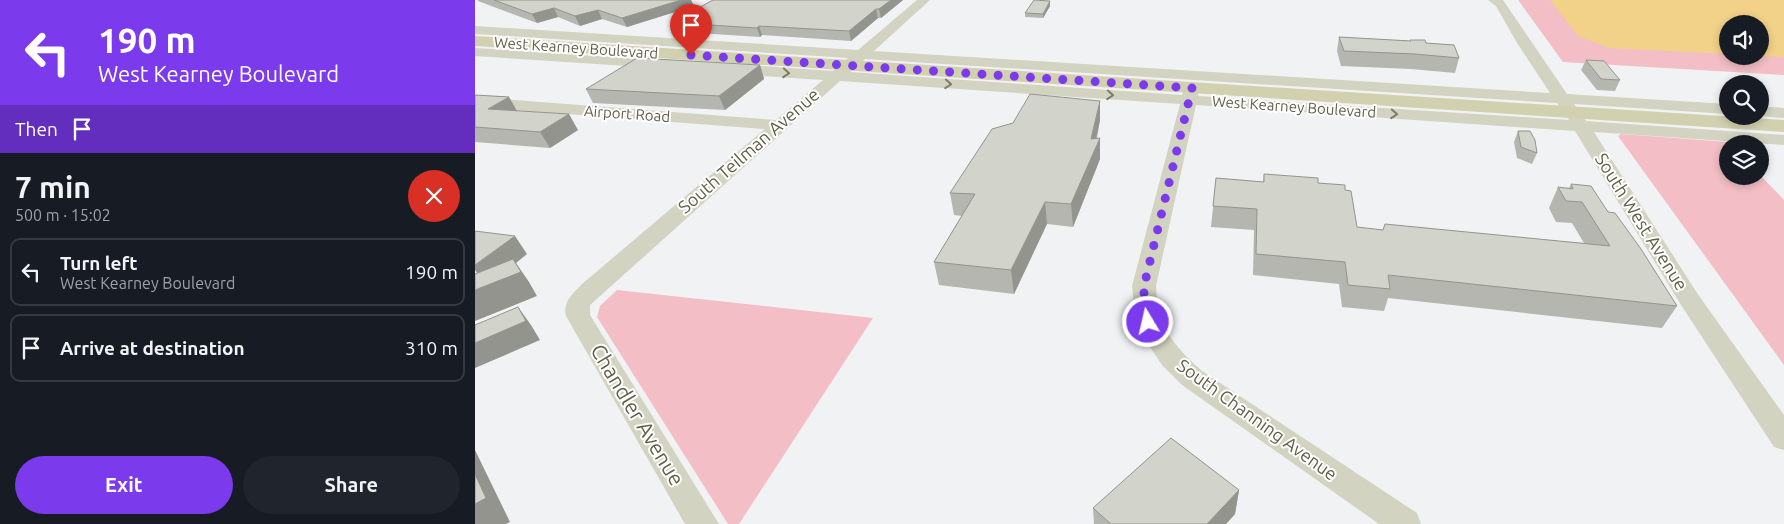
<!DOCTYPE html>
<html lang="en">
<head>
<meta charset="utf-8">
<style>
  body { margin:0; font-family:Ubuntu,sans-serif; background:#20242c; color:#f1f3f6; height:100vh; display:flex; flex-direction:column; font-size:19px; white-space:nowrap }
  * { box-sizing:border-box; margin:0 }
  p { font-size:16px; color:#9ea1a6 }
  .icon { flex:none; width:28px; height:28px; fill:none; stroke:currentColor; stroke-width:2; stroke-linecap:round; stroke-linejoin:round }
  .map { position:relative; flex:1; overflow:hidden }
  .drawer { display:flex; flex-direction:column; background:#171b24; width:475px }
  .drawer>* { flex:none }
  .top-card { background:#7c3aed; color:#fff; overflow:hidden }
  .controls { position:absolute; left:1244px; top:15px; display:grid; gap:10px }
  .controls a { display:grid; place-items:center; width:50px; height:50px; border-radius:50%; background:#171b24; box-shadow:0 2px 8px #0003; font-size:25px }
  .pin { position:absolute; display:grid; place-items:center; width:42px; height:42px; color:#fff; margin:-51px -21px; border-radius:50% 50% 50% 0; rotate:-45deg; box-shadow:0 0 5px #0007 }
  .pin .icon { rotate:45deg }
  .me { position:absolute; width:55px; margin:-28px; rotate:351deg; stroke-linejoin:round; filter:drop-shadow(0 0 4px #0008) }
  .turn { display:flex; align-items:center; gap:18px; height:105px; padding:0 15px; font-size:22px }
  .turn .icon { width:65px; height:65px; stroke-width:2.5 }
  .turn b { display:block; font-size:35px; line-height:42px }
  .then { display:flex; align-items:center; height:48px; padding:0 15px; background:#0003; gap:10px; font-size:19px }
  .round { display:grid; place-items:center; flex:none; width:52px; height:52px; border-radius:26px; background:#20242c }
  .head { display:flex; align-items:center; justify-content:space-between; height:85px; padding:0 15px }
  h1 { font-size:30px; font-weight:700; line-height:38px }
  .action { display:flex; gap:10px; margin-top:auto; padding:10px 15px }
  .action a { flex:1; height:58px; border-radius:30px; background:#7c3aed; color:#fff; font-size:20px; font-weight:700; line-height:58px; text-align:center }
  .action a+a { background:#20242c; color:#f1f3f6 }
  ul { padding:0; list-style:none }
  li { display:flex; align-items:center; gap:15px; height:68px; margin:0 10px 8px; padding:0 5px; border:2px solid #363941; border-radius:10px }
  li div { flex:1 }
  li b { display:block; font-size:19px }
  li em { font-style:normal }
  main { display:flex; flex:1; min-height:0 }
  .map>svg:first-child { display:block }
</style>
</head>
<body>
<main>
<section class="drawer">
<div class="top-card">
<div class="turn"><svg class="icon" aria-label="left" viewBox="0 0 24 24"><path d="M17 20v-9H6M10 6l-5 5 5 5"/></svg><div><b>190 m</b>West Kearney Boulevard</div></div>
<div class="then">Then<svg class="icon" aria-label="arrive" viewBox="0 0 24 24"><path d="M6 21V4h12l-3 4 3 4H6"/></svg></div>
</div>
<div class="head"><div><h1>7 min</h1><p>500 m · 15:02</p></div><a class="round" style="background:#d93025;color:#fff"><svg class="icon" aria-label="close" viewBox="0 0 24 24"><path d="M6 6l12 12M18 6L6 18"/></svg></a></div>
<ul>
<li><svg class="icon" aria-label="left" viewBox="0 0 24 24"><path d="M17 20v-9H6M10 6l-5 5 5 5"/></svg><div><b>Turn left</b><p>West Kearney Boulevard</p></div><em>190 m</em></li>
<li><svg class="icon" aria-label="arrive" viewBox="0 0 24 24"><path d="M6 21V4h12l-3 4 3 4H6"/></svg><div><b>Arrive at destination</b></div><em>310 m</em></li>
</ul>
<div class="action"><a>Exit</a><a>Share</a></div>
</section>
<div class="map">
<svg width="1309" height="524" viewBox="0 0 1309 524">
  <rect width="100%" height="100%" fill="#f1f2f4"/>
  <path fill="#f3bec5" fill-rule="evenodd" d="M1043 0H1309V75L1088 62ZM1252 24H1285V56H1252Z
    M1146 134 1253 142 1255 144H1252V176L1285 175 1309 200V365L1143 136Z
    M142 290 398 318 264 524H253L122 317 125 306Z"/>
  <path fill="#f2d288" d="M1075 0H1309V57L1285 56V24H1252V54L1134 48 1103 36Z"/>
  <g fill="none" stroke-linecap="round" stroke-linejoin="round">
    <path fill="#d3d3c1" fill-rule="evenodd" d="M442 0H455L399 51 1075 93 1042 43 1021 6 1013 0H1028L1092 94 1252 104V114L1099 104 1111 121 1309 135V145L1119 132 1222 293 1309 415V450L1299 447 1206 305 1100 131 721 105 681 286C683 327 697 344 727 371L942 513 946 524H904L707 385 687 365 669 338 660 315 657 286 705 104 365 81 115 305V315L244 524H210L91 316C87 303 98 293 107 284L290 129 0 107V97L301 120 348 80 257 74 252 72 249 69 252 66 257 64 358 71 373 58 0 34V26L383 50ZM390 59 1082 103 1094 120 723 96 725 87 723 84H711L707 95 375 72Z
      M0 48 183 60 188 61 190 64 188 67 183 68 0 56Z
      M1285 106 1309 108V118L1285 116Z"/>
    <path fill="#d1d1af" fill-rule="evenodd" d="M0 36 1309 120V132L0 46Z"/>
  </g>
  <path fill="#b5b6af" d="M3 0H216L219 6 152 27 127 19 105 26 83 17 62 23 3 1Z
    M238 0H428L406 18H403L376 41 287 35 285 37 223 33 222 30 205 29 201 20Z
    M575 6 568 18 550 17V13Z
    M864 37 935 41V40L951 43 984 58 980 73 936 69 866 66 862 51Z
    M1111 60 1145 80 1140 91 1122 90 1106 70Z
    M285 65 289 79 250 110 118 103 111 89Z
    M0 95 34 97 42 111 103 130 75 148 0 142Z
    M625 101V120L622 138 625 159 598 227 572 224 539 294 464 285 459 262 487 216 479 215 475 193Z
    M1043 131 1062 153 1057 164 1042 158 1039 142Z
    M789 174 843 183 870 190 882 227 908 230 1109 243 1097 223 1081 222 1074 208 1083 187 1094 188 1096 184 1133 212 1202 306 1187 328 913 298 909 311 867 307 864 284 778 275 779 230 736 227 741 178 788 182Z
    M764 490 760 514 751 524H619L618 508Z"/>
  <path fill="#93948e" d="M206 0H216L219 6 152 27 147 18Z
    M416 0H428L406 18 404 9Z
    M575 1V6L568 18V14Z
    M79 8 83 17 62 23 57 14Z
    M401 9 403 18 376 41 374 31Z
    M123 10 127 19 105 26 100 16Z
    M284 26 287 35 285 37 282 28Z
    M285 65 289 79 250 110 244 96Z
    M34 97 43 113 13 109Z
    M625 101V120L618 153 625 138V159L598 227 596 204 616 139Z
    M94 114 103 130 75 148 65 132Z
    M570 202 572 224 539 294 536 270Z
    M40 236 52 254 41 263 54 282 62 296 0 321V290L11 285 0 270V265Z
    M43 307 56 325 65 340 0 368V343Z
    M0 450 35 522 31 524H0Z
    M764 490 760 514 751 524H732Z"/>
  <path fill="#d2d4cb" stroke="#93948e" d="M19 0H206L147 18 123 10 100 16 79 8 57 14Z
    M238 0H416L404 9H401L374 31 284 26 282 28 219 24 224 21 201 20Z
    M559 0 575 1 568 14 550 13Z
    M864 37 936 41 935 40H950L951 43 979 45 984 58 940 54 869 51Z
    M162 58 285 65 244 96 111 89Z
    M1111 60 1129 61 1145 80 1126 79Z
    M555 94 625 101 616 139 625 138 596 204 570 202 536 270 459 262 500 194 475 193 517 129 538 123Z
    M0 95 34 97 13 109 94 114 65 132 0 127Z
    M1043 131H1055L1060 140 1062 153 1046 147Z
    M789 174 843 178V183L870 185V190L876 191 882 227 908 230 910 224 1135 246 1107 202 1091 201 1083 187 1098 189 1096 184 1116 186 1133 212 1140 213 1166 249 1202 306 913 275 915 289 873 285 870 262 781 254 782 209 738 206 741 178 789 182Z
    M0 231 40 236 0 265Z
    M38 259 46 272 0 290V274Z
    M43 307 51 321 0 343V325Z
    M696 438 764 490 732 524H636L618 508Z
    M0 474 11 498 0 504Z"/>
  <defs><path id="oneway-chevron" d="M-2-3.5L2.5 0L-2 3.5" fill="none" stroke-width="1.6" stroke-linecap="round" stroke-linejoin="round" transform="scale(1.25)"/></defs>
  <g stroke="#7d7c66">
    <use href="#oneway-chevron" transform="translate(311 73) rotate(4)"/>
    <use href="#oneway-chevron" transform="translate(473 84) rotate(4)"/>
    <use href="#oneway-chevron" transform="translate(635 95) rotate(4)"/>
    <use href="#oneway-chevron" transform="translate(919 114) rotate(4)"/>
  </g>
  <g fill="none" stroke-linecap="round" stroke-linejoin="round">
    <path stroke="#7c3aed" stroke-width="9" stroke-dasharray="0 16.2" d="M216 55 717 88 669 286V303L673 322"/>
  </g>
  <g text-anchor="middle" stroke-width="4" stroke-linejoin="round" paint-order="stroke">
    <g font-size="15" fill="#605f47" stroke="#fff">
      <text transform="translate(101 48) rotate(4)" y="5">West Kearney Boulevard</text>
      <text transform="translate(819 107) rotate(4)" y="5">West Kearney Boulevard</text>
      <text transform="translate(152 114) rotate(4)" y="5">Airport Road</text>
    </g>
    <g font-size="18" fill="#605f47" stroke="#fff">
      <text transform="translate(274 151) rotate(-41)" y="6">South Teilman Avenue</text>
      <text transform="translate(1166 222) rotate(58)" y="6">South West Avenue</text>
      <text transform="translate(782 420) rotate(36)" y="6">South Channing Avenue</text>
    </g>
    <g font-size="21" fill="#605f47" stroke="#fff">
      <text transform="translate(162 415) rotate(59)" y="7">Chandler Avenue</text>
    </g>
  </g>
</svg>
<div class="controls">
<a><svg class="icon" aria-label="sound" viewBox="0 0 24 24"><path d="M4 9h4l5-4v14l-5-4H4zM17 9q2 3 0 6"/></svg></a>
<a><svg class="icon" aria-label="search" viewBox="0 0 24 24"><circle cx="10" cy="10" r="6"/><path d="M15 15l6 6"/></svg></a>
<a><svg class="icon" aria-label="layers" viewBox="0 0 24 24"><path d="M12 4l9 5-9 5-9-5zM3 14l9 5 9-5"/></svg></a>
</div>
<div class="pin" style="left:216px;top:55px;background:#d93025"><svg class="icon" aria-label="arrive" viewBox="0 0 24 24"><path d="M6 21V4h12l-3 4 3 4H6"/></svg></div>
<svg class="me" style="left:673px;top:322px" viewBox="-20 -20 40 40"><circle r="17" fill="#7c3aed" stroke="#fff" stroke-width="3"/><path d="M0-11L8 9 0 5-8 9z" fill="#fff"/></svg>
</div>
</main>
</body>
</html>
